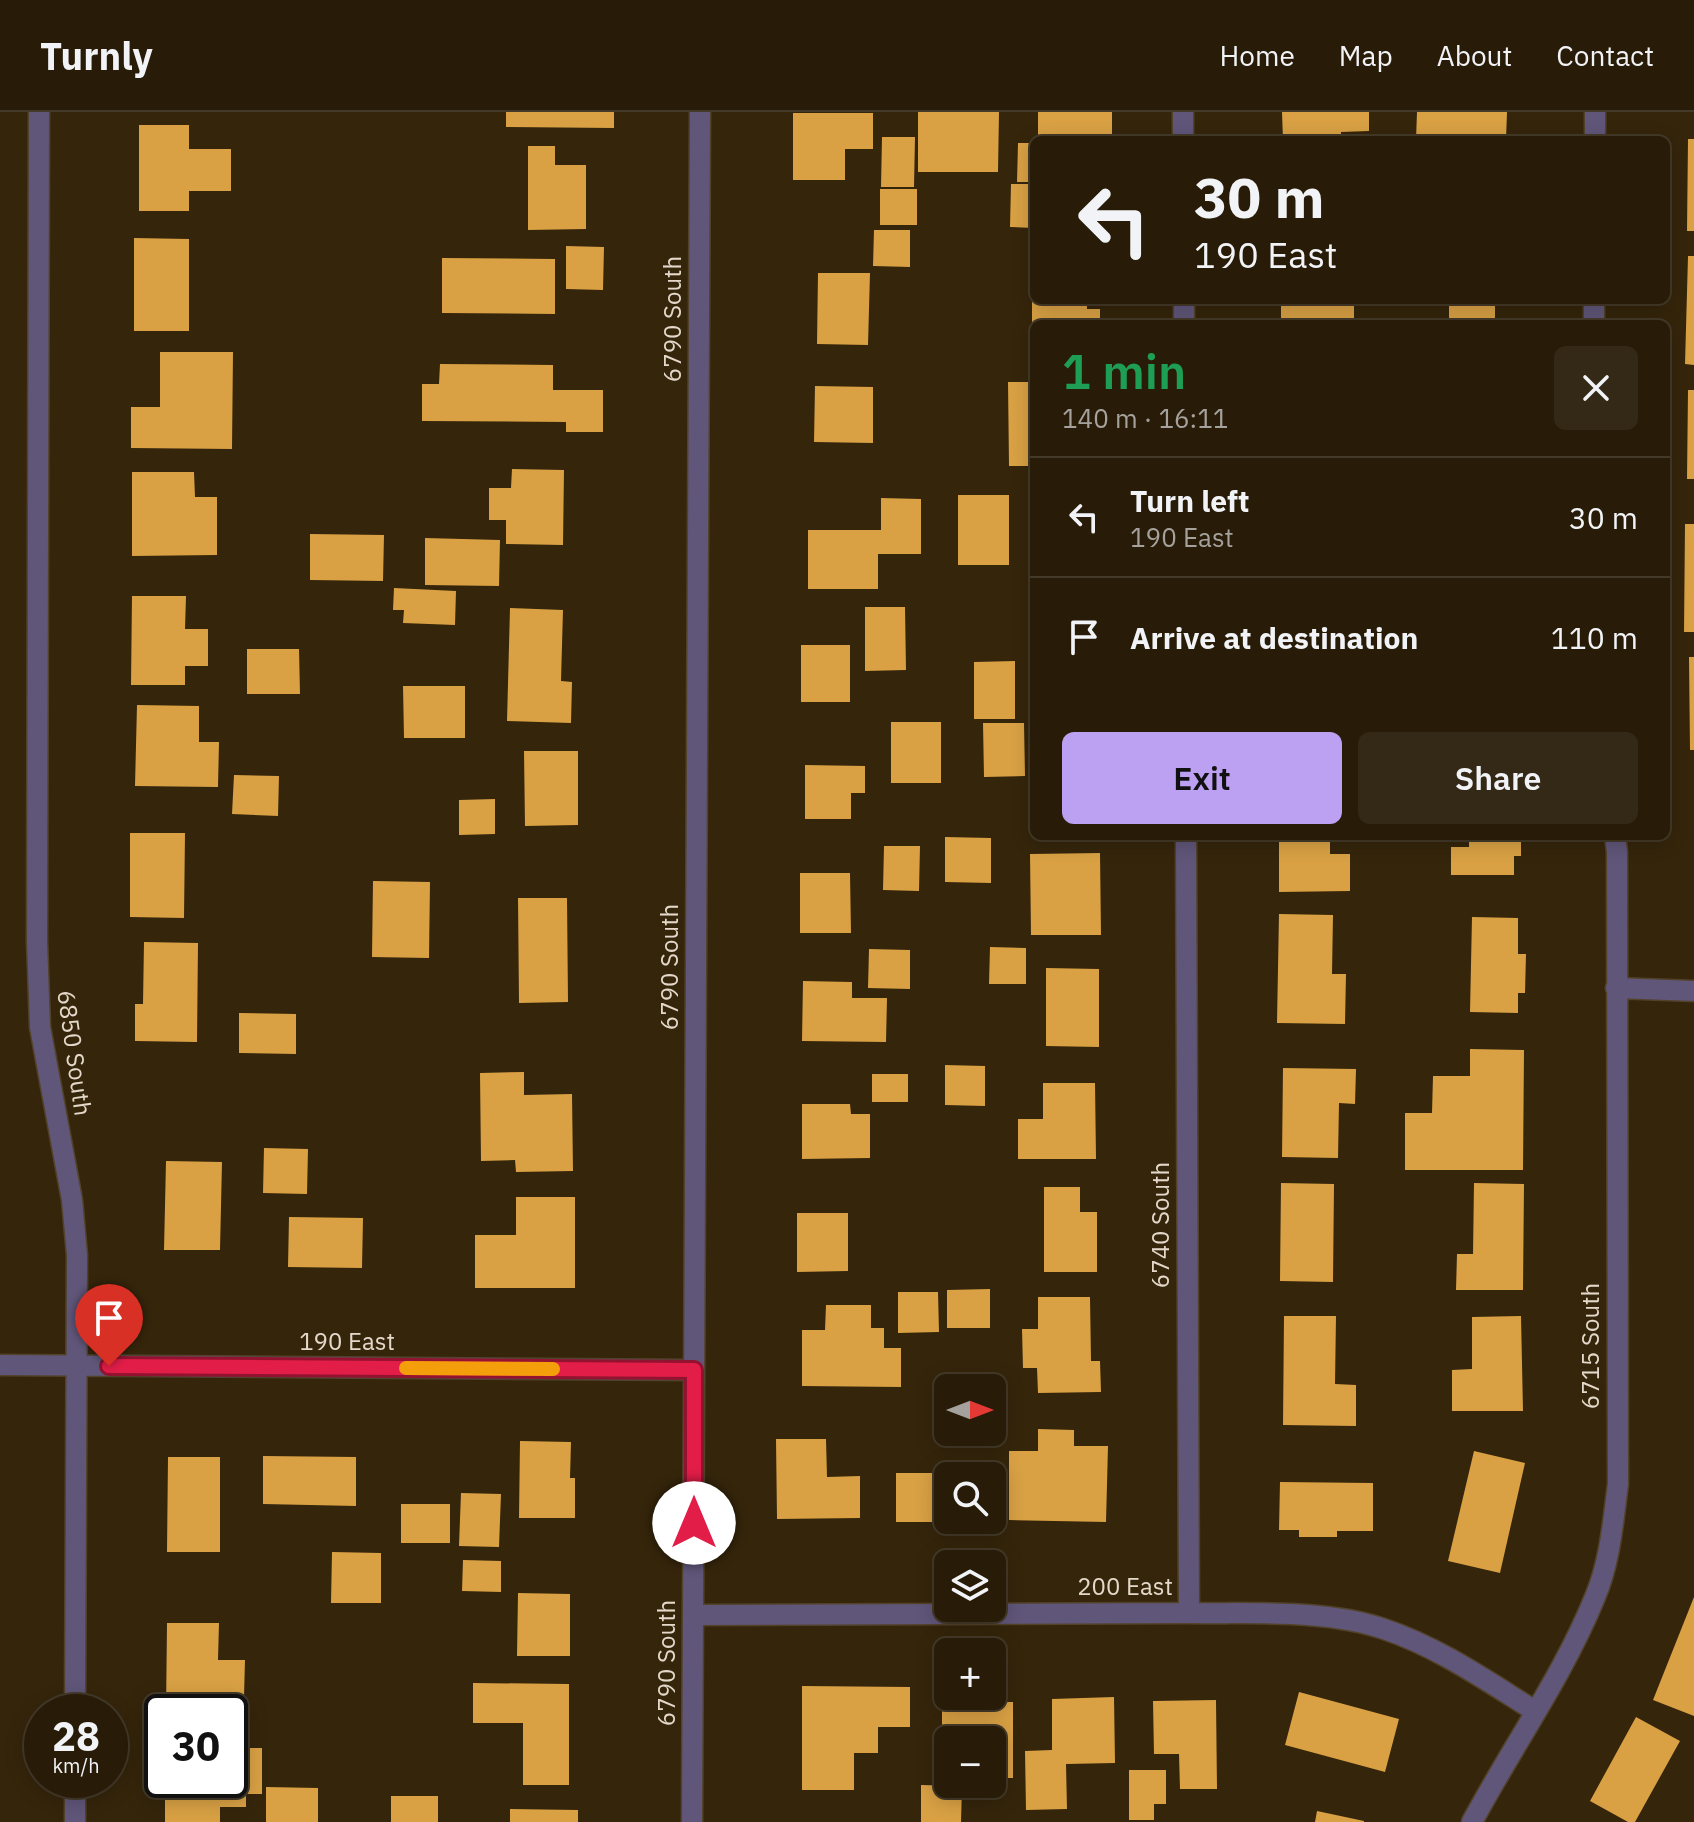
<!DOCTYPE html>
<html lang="en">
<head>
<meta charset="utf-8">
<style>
  body { margin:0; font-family:"IBM Plex Sans",sans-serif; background:#342916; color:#f1f3f6; height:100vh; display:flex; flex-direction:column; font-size:30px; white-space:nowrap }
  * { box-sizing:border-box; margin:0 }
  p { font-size:26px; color:#a5a19c }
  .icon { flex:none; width:44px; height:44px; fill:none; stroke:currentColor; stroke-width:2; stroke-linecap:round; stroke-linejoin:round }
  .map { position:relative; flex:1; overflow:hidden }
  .side { position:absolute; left:1030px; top:208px; width:640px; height:520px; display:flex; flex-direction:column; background:#281c08; border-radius:12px; box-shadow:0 4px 20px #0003,0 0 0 2px #443a29 }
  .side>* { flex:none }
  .top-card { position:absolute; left:1030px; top:24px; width:640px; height:168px; border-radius:12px; box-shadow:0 4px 20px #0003,0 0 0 2px #443a29; background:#281c08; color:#f1f3f6; overflow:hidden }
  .needle { width:52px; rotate:90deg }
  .controls { position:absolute; left:934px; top:1262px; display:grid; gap:16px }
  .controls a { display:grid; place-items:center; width:72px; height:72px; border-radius:12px; background:#281c08; box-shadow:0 4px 20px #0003,0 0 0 2px #443a29; font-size:40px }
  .speed { position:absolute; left:24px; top:1582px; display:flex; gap:16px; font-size:40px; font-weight:700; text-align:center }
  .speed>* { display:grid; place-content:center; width:104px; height:104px; border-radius:50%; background:#281c08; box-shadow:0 4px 20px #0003,0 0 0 2px #443a29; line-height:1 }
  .speed small { font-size:20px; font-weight:400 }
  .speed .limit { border:4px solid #111; border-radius:12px; background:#fff; color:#111 }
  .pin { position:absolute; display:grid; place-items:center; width:68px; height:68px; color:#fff; margin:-82px -34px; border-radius:50% 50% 50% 0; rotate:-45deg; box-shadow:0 0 8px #0007 }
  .pin .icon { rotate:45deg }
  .me { position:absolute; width:88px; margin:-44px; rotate:0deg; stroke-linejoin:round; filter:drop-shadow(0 0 6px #0008) }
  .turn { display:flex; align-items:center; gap:28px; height:168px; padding:0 32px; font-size:36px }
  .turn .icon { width:104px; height:104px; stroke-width:2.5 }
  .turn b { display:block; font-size:56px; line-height:68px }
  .round { display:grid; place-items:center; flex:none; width:84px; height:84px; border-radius:12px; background:#342916 }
  .overview { display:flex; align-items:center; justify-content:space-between; height:136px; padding:0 32px }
  h1 { font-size:48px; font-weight:600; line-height:60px; color:#1e9e55 }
  .button { display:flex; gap:16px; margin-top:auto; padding:16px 32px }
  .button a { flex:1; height:92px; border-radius:12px; background:#bca0f2; color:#111; font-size:32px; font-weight:600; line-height:92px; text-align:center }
  .button a+a { background:#342916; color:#f1f3f6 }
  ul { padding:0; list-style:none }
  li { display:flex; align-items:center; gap:24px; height:120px; padding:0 32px; border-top:2px solid #443a29 }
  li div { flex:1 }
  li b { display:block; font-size:30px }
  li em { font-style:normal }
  header { display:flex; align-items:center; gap:48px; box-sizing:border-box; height:112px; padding:0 40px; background:#281c08; border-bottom:2px solid #443a29 }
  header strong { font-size:38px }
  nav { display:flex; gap:44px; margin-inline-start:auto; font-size:28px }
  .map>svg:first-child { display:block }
</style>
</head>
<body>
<header>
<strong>Turnly</strong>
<nav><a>Home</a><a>Map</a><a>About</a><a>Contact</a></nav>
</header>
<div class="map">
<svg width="1694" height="1710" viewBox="0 0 1694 1710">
  <rect width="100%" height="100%" fill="#35250b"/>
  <path fill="#d9a144" d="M506 0H614V16L506 15Z
    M918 0H999L998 60H918Z
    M1038 0H1112V28H1038Z
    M1282 0H1369V19L1341 20V28H1283Z
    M1417 0H1507L1506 28H1416Z
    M793 1H873V37H845V68H793Z
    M139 13H189V37H231V79H189V99H139Z
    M882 25H915L914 75H881Z
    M1688 27H1694V119H1687Z
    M1018 31H1034V70H1017Z
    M528 34H555V53H586V117L528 118Z
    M1011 72H1034V116L1010 115Z
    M880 77H917V113H880Z
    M874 118H910V155L873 154Z
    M134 126 189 127V219H134Z
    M566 134 604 135 603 178 566 177Z
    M1688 144H1694V253L1685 252Z
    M442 146 555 147V202L442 201Z
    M818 161H870L868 233 817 232Z
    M1032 188H1087V197H1100V212H1032Z
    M1281 188H1354V212H1281Z
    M1449 188H1500V191H1495V212H1449Z
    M160 240H233L232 337 131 336V295H160Z
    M440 252 553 253V278H603V320H566V310L422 309V272H439Z
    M1008 270H1034V354H1009Z
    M815 274 873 275V331L814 330Z
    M1688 278H1694V367H1687Z
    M512 357 564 358 563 433 506 432V408H489V376H511Z
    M132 360H194L195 385H217V443L132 444Z
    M958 383H1009V453H958Z
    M881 386 921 387V442H878V477H808V418H881Z
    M1685 412H1694V520H1684Z
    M310 422 384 423 383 469 310 468Z
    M425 426 500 428 499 474 425 473Z
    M394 476 456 479 455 513 403 511 404 498H393Z
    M132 484H186L185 517H208V554H185V573H131Z
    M865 495H905L906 558 865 559Z
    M510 496 563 498 561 569 572 570 571 611 507 609Z
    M801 533H850V590H801Z
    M247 537H299L300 582H247Z
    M1689 545H1694V638H1690Z
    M1015 549V607H974V550Z
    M403 574H465V626H404Z
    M137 593 199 594V630H219L218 675 135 674Z
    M891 610H941V671H891Z
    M983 611H1024L1025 664 984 665Z
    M524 639H578V713L525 714Z
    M805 653 865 654V681H851V707H805Z
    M234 663 279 664 278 704 232 702Z
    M495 687V722L459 723V688Z
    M130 721H185L184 806 130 805Z
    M1279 724H1330V742H1350V779L1279 780Z
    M1469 724H1521V744H1514V763H1451V735H1469Z
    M945 725 991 726V771L945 770Z
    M884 734H920L919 779 883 778Z
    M1100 741 1101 823H1031L1030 742Z
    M800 761H850L851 821H800Z
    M373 769 430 770 429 846 372 845Z
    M518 786H567L568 890 519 891Z
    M1279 802 1333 803 1332 862H1346L1345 912 1277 911Z
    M1472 805 1518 806V842H1526L1525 881H1518V901L1470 900Z
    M144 830 198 831 197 930 135 929V892H143Z
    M990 835 1026 836V872H989Z
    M869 837 910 838V877L868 876Z
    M1046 856 1099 857V935L1046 934Z
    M803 869 852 870V886H887L886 930 802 929Z
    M239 901 296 902V942L239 941Z
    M1470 937 1524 938 1523 1058H1405V1001H1432L1433 964H1470Z
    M945 953 985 954V994L945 993Z
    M1283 956 1356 957 1355 992 1339 991 1338 1046 1282 1045Z
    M524 960V983L572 982 573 1059 516 1060 515 1048 481 1049 480 961Z
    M872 962H908V990H872Z
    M1043 971H1095L1096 1047H1018V1007H1043Z
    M802 992H850L851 1002H870V1046L802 1047Z
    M264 1036 308 1037 307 1082 263 1081Z
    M166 1049 222 1050 220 1138H164Z
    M1281 1071 1334 1072 1333 1170 1280 1169Z
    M1474 1071 1524 1072 1523 1178H1456L1457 1142H1473Z
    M1044 1075H1080V1100H1097V1160H1044Z
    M516 1085H575V1176H475V1123H516Z
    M797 1101H848V1159L797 1160Z
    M289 1105 363 1106 362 1156 288 1155Z
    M990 1177V1216H947V1178Z
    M898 1180H938L939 1220 898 1221Z
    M1038 1185H1090L1091 1249H1100L1101 1280 1038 1281 1037 1256H1023L1022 1217H1038Z
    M826 1193H871V1216H884V1236H901V1275L802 1274V1218H825Z
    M1284 1204H1336L1335 1272 1356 1273V1314L1283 1313Z
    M1521 1204 1523 1299H1452V1258L1472 1257V1205Z
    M1038 1317 1074 1318V1334H1108L1106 1410 1009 1408V1339H1038Z
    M776 1327H826L827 1365 860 1364V1406L777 1407Z
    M520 1329 571 1330 570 1366H575V1406H519Z
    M1474 1339 1525 1351 1500 1461 1448 1449Z
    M263 1344 356 1345V1394L263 1392Z
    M168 1345H220V1440H167Z
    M896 1361H987V1364H948V1410H896Z
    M1280 1370 1373 1371V1419H1337V1425H1299V1418H1279Z
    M461 1381 501 1382 499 1435 459 1434Z
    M401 1392H450V1431H401Z
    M332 1440 381 1441V1491H331Z
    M463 1448 501 1449V1480L462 1479Z
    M518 1481 570 1482V1544H517Z
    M1694 1485V1604L1653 1588Z
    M167 1511H219L218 1548H245L244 1585H218V1600H166Z
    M473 1571 569 1572V1673H523V1611H473Z
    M802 1574 910 1575V1615H878V1641H854V1678H802Z
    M1299 1580 1399 1607 1385 1660 1285 1633Z
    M1114 1585 1115 1651 1066 1652 1067 1697 1026 1698 1025 1639 1052 1638V1587Z
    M1216 1588 1217 1677H1180L1179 1642H1154L1153 1589Z
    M942 1590H1013V1666H992V1628H948V1642H942Z
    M1636 1605 1680 1629 1635 1710H1628L1590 1689Z
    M230 1636H262V1682H246V1695H220V1710H165V1668H230Z
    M1129 1658H1166V1692H1154V1708H1129Z
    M921 1673 962 1674 961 1710H921Z
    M266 1675 318 1676V1710H266Z
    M391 1684H438V1710H391Z
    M510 1697 578 1698V1710H510Z
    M1317 1699 1364 1709V1710H1315Z"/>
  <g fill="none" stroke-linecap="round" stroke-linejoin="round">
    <g stroke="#514229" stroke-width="23">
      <path id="street" d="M39 0 37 829 40 915 72 1088 77 1143 75 1600
        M1183 0V28
        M1595 28V0
        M1184 188V212
        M1594 212V188
        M1186 724 1189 1501
        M1616 876 1694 879
        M0 1253 694 1258
        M694 1503 1189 1501C1250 1502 1326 1497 1384 1517 1438 1535 1487 1569 1535 1599
        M75 1710V1668
        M692 1710 700 0
        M1472 1710C1512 1635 1563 1564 1595 1485 1610 1450 1613 1410 1618 1372L1617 740 1615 724"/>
    </g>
    <use href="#street" stroke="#605679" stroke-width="20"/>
  </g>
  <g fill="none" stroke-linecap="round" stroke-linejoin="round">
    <g stroke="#92132f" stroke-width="20">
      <path id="route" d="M109 1254 694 1258V1411"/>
    </g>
    <use href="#route" stroke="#e11d48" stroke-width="14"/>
    <path stroke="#f59e0b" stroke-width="14" d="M406 1256 553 1257"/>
  </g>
  <g text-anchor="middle" stroke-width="8" stroke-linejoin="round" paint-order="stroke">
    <g font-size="24" fill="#e3d8c9" stroke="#35250b">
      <text transform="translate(673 207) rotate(-90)" y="8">6790 South</text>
      <text transform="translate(670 855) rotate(-90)" y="8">6790 South</text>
      <text transform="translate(74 941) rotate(82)" y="8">6850 South</text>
      <text transform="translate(1161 1113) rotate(-90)" y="8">6740 South</text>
      <text x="347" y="1238">190 East</text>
      <text transform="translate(1591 1234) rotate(-90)" y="8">6715 South</text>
      <text x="1125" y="1483">200 East</text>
      <text transform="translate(667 1551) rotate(-90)" y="8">6790 South</text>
    </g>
  </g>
</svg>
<div class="controls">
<a><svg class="needle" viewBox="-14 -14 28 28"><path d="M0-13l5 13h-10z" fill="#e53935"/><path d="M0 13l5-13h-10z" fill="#a5a19c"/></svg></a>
<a><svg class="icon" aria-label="search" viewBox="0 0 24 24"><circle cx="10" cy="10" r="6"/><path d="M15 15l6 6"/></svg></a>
<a><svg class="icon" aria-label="layers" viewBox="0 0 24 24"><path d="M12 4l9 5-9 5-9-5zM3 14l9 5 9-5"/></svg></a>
<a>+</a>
<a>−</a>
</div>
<div class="speed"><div>28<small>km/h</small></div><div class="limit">30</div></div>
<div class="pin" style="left:109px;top:1254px;background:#d93025"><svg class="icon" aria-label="arrive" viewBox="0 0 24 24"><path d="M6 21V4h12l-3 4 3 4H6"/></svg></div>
<svg class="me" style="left:694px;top:1411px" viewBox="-20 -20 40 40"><circle r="19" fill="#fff"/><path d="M0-13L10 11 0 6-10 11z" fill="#e11d48"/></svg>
<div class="top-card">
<div class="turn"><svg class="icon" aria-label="left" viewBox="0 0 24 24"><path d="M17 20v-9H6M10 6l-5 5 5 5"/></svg><div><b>30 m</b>190 East</div></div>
</div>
<section class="side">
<div class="overview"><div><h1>1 min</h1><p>140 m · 16:11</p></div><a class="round"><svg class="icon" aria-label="close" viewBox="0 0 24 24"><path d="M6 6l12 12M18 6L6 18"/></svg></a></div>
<ul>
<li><svg class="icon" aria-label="left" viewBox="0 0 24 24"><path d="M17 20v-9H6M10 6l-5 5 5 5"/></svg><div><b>Turn left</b><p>190 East</p></div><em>30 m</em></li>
<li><svg class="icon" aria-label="arrive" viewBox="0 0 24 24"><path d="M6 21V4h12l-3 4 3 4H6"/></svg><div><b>Arrive at destination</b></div><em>110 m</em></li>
</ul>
<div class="button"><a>Exit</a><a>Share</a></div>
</section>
</div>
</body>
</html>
